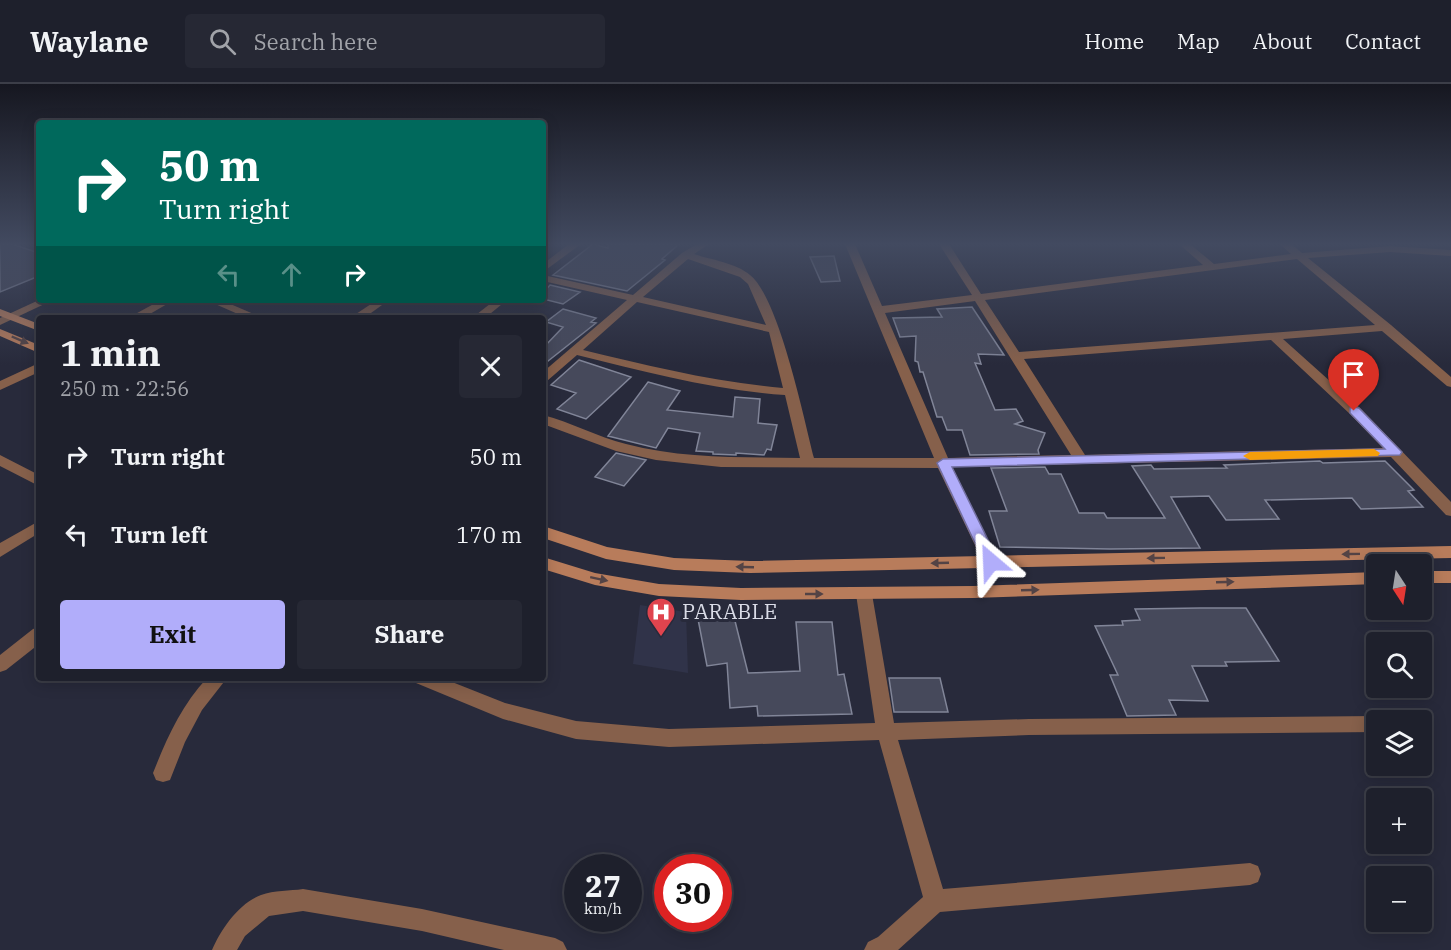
<!DOCTYPE html>
<html lang="en">
<head>
<meta charset="utf-8">
<style>
  body { margin:0; font-family:"IBM Plex Serif",serif; background:#262834; color:#f1f3f6; height:100vh; display:flex; flex-direction:column; font-size:22px; white-space:nowrap }
  * { box-sizing:border-box; margin:0 }
  p { font-size:20px; color:#a1a3a9 }
  .icon { flex:none; width:33px; height:33px; fill:none; stroke:currentColor; stroke-width:2; stroke-linecap:round; stroke-linejoin:round }
  .map { position:relative; flex:1; overflow:hidden }
  .drawer { position:absolute; left:36px; top:231px; width:510px; height:366px; display:flex; flex-direction:column; background:#1e202c; border-radius:6px; box-shadow:0 3px 15px #0003,0 0 0 2px #3c3e48 }
  .drawer>* { flex:none }
  .hud { position:absolute; left:36px; top:36px; width:510px; height:183px; border-radius:6px; box-shadow:0 3px 15px #0003,0 0 0 2px #3c3e48; background:#00695c; color:#fff; overflow:hidden }
  .needle { width:39px; rotate:168deg }
  .fabs { position:absolute; left:1366px; top:470px; display:grid; gap:12px }
  .fabs a { display:grid; place-items:center; width:66px; height:66px; border-radius:6px; background:#1e202c; box-shadow:0 3px 15px #0003,0 0 0 2px #3c3e48; font-size:30px }
  .speed { position:absolute; left:564px; top:770px; display:flex; gap:12px; font-size:30px; font-weight:700; text-align:center }
  .speed>* { display:grid; place-content:center; width:78px; height:78px; border-radius:50%; background:#1e202c; box-shadow:0 3px 15px #0003,0 0 0 2px #3c3e48; line-height:1 }
  .speed small { font-size:15px; font-weight:400 }
  .speed .limit { border:9px solid #d22; background:#fff; color:#111 }
  .pin { position:absolute; display:grid; place-items:center; width:51px; height:51px; color:#fff; margin:-62px -26px; border-radius:50% 50% 50% 0; rotate:-45deg; box-shadow:0 0 6px #0007 }
  .pin .icon { rotate:45deg }
  .me { position:absolute; width:66px; margin:-33px; rotate:334deg; stroke-linejoin:round; filter:drop-shadow(0 0 4px #0008) }
  .turn { display:flex; align-items:center; gap:21px; height:126px; padding:0 24px; font-size:27px }
  .turn .icon { width:78px; height:78px; stroke-width:2.5 }
  .turn b { display:block; font-size:42px; line-height:51px }
  .lanes { display:flex; align-items:center; height:57px; padding:0 24px; background:#0003; justify-content:center; gap:30px; direction:ltr }
  .lanes .off { opacity:.35 }
  .round { display:grid; place-items:center; flex:none; width:63px; height:63px; border-radius:6px; background:#262834 }
  .headline { display:flex; align-items:center; justify-content:space-between; height:102px; padding:0 24px }
  h1 { font-size:36px; font-weight:700; line-height:45px }
  .cta { display:flex; gap:12px; margin-top:auto; padding:12px 24px }
  .cta a { flex:1; height:69px; border-radius:6px; background:#b1adfa; color:#111; font-size:24px; font-weight:700; line-height:69px; text-align:center }
  .cta a+a { background:#262834; color:#f1f3f6 }
  ul { padding:0; list-style:none }
  li { display:flex; align-items:center; gap:18px; height:78px; padding:0 24px }
  li div { flex:1 }
  li b { display:block; font-size:22px }
  li em { font-style:normal }
  header { display:flex; align-items:center; gap:36px; box-sizing:border-box; height:84px; padding:0 30px; background:#1e202c; border-bottom:2px solid #3c3e48 }
  header strong { font-size:28px }
  nav { display:flex; gap:33px; margin-inline-start:auto; font-size:21px }
  .search { width:420px; height:54px; background:#262834; display:flex; align-items:center; gap:15px; box-sizing:border-box; padding:0 21px; border-radius:6px; color:#a1a3a9; font-size:22px }
  .map>svg:first-child { display:block }
</style>
</head>
<body>
<header>
<strong>Waylane</strong>
<div class="search"><svg class="icon" aria-label="search" viewBox="0 0 24 24"><circle cx="10" cy="10" r="6"/><path d="M15 15l6 6"/></svg>Search here</div>
<nav><a>Home</a><a>Map</a><a>About</a><a>Contact</a></nav>
</header>
<div class="map">
<svg width="1451" height="866" viewBox="0 0 1451 866">
  <rect width="100%" height="100%" fill="#282a3b"/>
  <path fill="#303349" d="M640 521 686 528 688 589 633 580Z"/>
  <path fill="#46495b" stroke="#818598" stroke-width="1.5" d="M0 160H12L39 169V192L0 208Z
    M593 160 608 164V160H679L662 175 665 176 627 207 553 191Z
    M834 172 840 197 821 198 810 173Z
    M550 201 580 208 563 220 543 215V209Z
    M972 223 1004 271 978 270 981 280 975 279 995 326 1016 325 1023 337 1015 340 1045 349 1038 366 1039 370 970 371 962 346H947L942 333H937L923 288H920L918 278 915 277 916 252 900 253 893 234 942 233 937 225Z
    M563 225 596 234 591 238 596 239 543 281V264L563 243 546 238Z
    M579 276 631 293 586 335 557 325 576 309 551 301Z
    M648 298 680 307 667 326 733 333 735 313 760 315 758 339 777 341 771 366 767 365 764 371 736 369V371L713 370V368L696 367 700 349 668 344 656 364 608 352Z
    M616 369 646 376 624 402 595 393Z
    M1320 377 1323 379 1385 377 1414 406 1408 407 1423 423 1361 425 1352 414 1265 416 1279 435 1226 436 1209 412 1171 413 1200 464 1110 465 1000 463 989 427H1007L991 384 1045 383 1049 390H1061L1079 429H1104L1107 434H1165L1132 382 1151 381 1154 385 1227 384 1224 381Z
    M1200 524H1246L1279 577 1225 578 1227 582H1192L1208 617 1169 616 1176 631 1127 632 1110 591H1118L1095 542 1123 541 1122 537 1140 536 1135 525Z
    M733 529 748 589 800 587 796 538H832L838 591 844 590 852 630 758 632 757 622 730 624 727 579 707 582 698 535Z
    M889 594H940L948 628H894Z"/>
  <g fill="none" stroke-linecap="round" stroke-linejoin="round">
    <path fill="#86604b" fill-rule="evenodd" d="M569 160H581L543 188V180Z
      M697 160H709L694 170C712 176 736 179 750 191 779 214 804 335 814 374H934L845 160H855L882 222 972 211 939 160H949L981 210 1203 181 1179 160H1190L1214 180 1291 170 1280 160H1291L1302 169 1390 162 1451 166V172L1390 168 1308 174 1391 241 1451 293V303L1447 302 1382 247 1283 255 1360 324 1451 418V432L1446 431 1391 373 952 383 999 478 997 482H985L983 478 938 384 721 383 656 376 616 367 543 340V331C571 338 597 353 626 360 683 375 742 373 800 374L785 311C713 306 646 288 577 271L547 297 543 298V288L627 216 543 197V191L633 211 682 169ZM688 175 740 193 748 200 766 241 643 213ZM1297 175 1375 241 1019 268 985 216ZM975 217 1071 371 948 374 885 229ZM637 218 769 248 783 304C714 298 650 282 583 266ZM1271 256 1350 330 1383 364 1085 371 1024 275Z
      M39 216H53L0 241V234Z
      M161 216H174L143 234H128Z
      M206 216H221L263 234H247Z
      M377 216H389L364 234H350Z
      M495 216H507L485 234H472Z
      M39 279V288L0 306V297Z
      M0 371 39 391V402L0 382Z
      M39 437V449L0 473V459Z
      M864 504 870 505 872 510 894 639 1029 635 1377 632 1385 636H1377V648L1029 651 898 656 943 805 1250 779 1258 782 1261 790 1258 798 1250 801 940 828 898 866H864L868 858 878 853 923 813 879 656 669 663 576 655 503 635 416 599 413 594H442L505 619 576 637 669 645 875 639 856 510 858 505Z
      M39 543V560L6 586 0 588V571L33 545Z
      M207 594H227L202 626 185 658 170 696 163 698 156 696 153 689C167 654 181 622 207 594Z
      M303 805 422 825 555 854 563 858 567 866H504L422 847 303 827 269 832 245 852 237 866H212C221 845 239 819 261 811 274 806 290 807 303 805Z"/>
    <path fill="#b87c5b" fill-rule="evenodd" d="M0 225 39 240V247L0 232Z
      M0 245 39 261V269L0 252Z
      M543 442 607 463 674 474 750 477 1451 462V474L750 489 674 486 606 475 543 454Z
      M543 473 595 489 659 500 741 504 973 502 1377 488V500L973 514 741 516 659 512 595 501 543 485Z
      M1422 487H1451V499H1422Z"/>
  </g>
  <defs><path id="oneway-solid" d="M-6-.8H1V-3.2L6.5 0L1 3.2V.8H-6Z" transform="scale(1.5)"/></defs>
  <g fill="#534345">
    <use href="#oneway-solid" transform="translate(20 256) rotate(23)"/>
    <use href="#oneway-solid" transform="translate(1351 470) rotate(179)"/>
    <use href="#oneway-solid" transform="translate(1156 474) rotate(179)"/>
    <use href="#oneway-solid" transform="translate(940 479) rotate(178)"/>
    <use href="#oneway-solid" transform="translate(745 483) rotate(-178)"/>
    <use href="#oneway-solid" transform="translate(599 495) rotate(12)"/>
    <use href="#oneway-solid" transform="translate(1225 498) rotate(-2)"/>
    <use href="#oneway-solid" transform="translate(1030 506) rotate(-2)"/>
    <use href="#oneway-solid" transform="translate(814 510)"/>
  </g>
  <linearGradient id="sky" x2="0" y2="1"><stop stop-color="#161720"/><stop offset="0.57" stop-color="#424a60"/><stop offset="1" stop-color="#424a60" stop-opacity="0"/></linearGradient>
  <rect width="1451" height="281" fill="url(#sky)"/>
  <path fill="#b1adfa" stroke="#7370a2" stroke-width="1.5" d="M1354 323 1359 324 1400 366 1402 368 1400 371 952 383 999 478 991 483 984 478 937 379 943 375 1385 365 1350 329V324Z"/>
  <path fill="#f59e0b" d="M1374 365 1380 369 1378 372 1250 376 1243 372 1250 368Z"/>
  <defs>
    <g id="hospital-pin" transform="scale(1.5)"><path d="M0 17L-7.5 6A9.5 9.5 0 1 1 7.5 6Z" fill="#e0444e" stroke="#282a3b"/><path d="M-5-5h3v3.5h4V-5h3V5h-3V1.5h-4V5h-3Z" fill="#fff"/></g>
  </defs>
  <g fill-rule="evenodd">
    <use href="#hospital-pin" x="661" y="528"/>
  </g>
  <g text-anchor="middle" stroke-width="6" stroke-linejoin="round" paint-order="stroke">
    <g font-size="21" fill="#dadce7" stroke="#282a3b" text-anchor="start">
      <text x="682" y="535">PARABLE</text>
    </g>
  </g>
</svg>
<div class="fabs">
<a><svg class="needle" viewBox="-14 -14 28 28"><path d="M0-13l5 13h-10z" fill="#e53935"/><path d="M0 13l5-13h-10z" fill="#a1a3a9"/></svg></a>
<a><svg class="icon" aria-label="search" viewBox="0 0 24 24"><circle cx="10" cy="10" r="6"/><path d="M15 15l6 6"/></svg></a>
<a><svg class="icon" aria-label="layers" viewBox="0 0 24 24"><path d="M12 4l9 5-9 5-9-5zM3 14l9 5 9-5"/></svg></a>
<a>+</a>
<a>−</a>
</div>
<div class="speed"><div>27<small>km/h</small></div><div class="limit">30</div></div>
<div class="pin" style="left:1354px;top:327px;background:#d93025"><svg class="icon" aria-label="arrive" viewBox="0 0 24 24"><path d="M6 21V4h12l-3 4 3 4H6"/></svg></div>
<svg class="me" style="left:991px;top:478px" viewBox="-20 -20 40 40"><path d="M0-17L14 15 0 8-14 15z" fill="#b1adfa" stroke="#fff" stroke-width="4"/></svg>
<div class="hud">
<div class="turn"><svg class="icon" aria-label="right" viewBox="0 0 24 24"><path d="M7 20v-9h11M14 6l5 5-5 5"/></svg><div><b>50 m</b>Turn right</div></div>
<div class="lanes"><svg class="icon off" aria-label="left" viewBox="0 0 24 24"><path d="M17 20v-9H6M10 6l-5 5 5 5"/></svg><svg class="icon off" aria-label="ahead" viewBox="0 0 24 24"><path d="M12 20V5M6 11l6-6 6 6"/></svg><svg class="icon" aria-label="right" viewBox="0 0 24 24"><path d="M7 20v-9h11M14 6l5 5-5 5"/></svg></div>
</div>
<section class="drawer">
<div class="headline"><div><h1>1 min</h1><p>250 m · 22:56</p></div><a class="round"><svg class="icon" aria-label="close" viewBox="0 0 24 24"><path d="M6 6l12 12M18 6L6 18"/></svg></a></div>
<ul>
<li><svg class="icon" aria-label="right" viewBox="0 0 24 24"><path d="M7 20v-9h11M14 6l5 5-5 5"/></svg><div><b>Turn right</b></div><em>50 m</em></li>
<li><svg class="icon" aria-label="left" viewBox="0 0 24 24"><path d="M17 20v-9H6M10 6l-5 5 5 5"/></svg><div><b>Turn left</b></div><em>170 m</em></li>
</ul>
<div class="cta"><a>Exit</a><a>Share</a></div>
</section>
</div>
</body>
</html>
